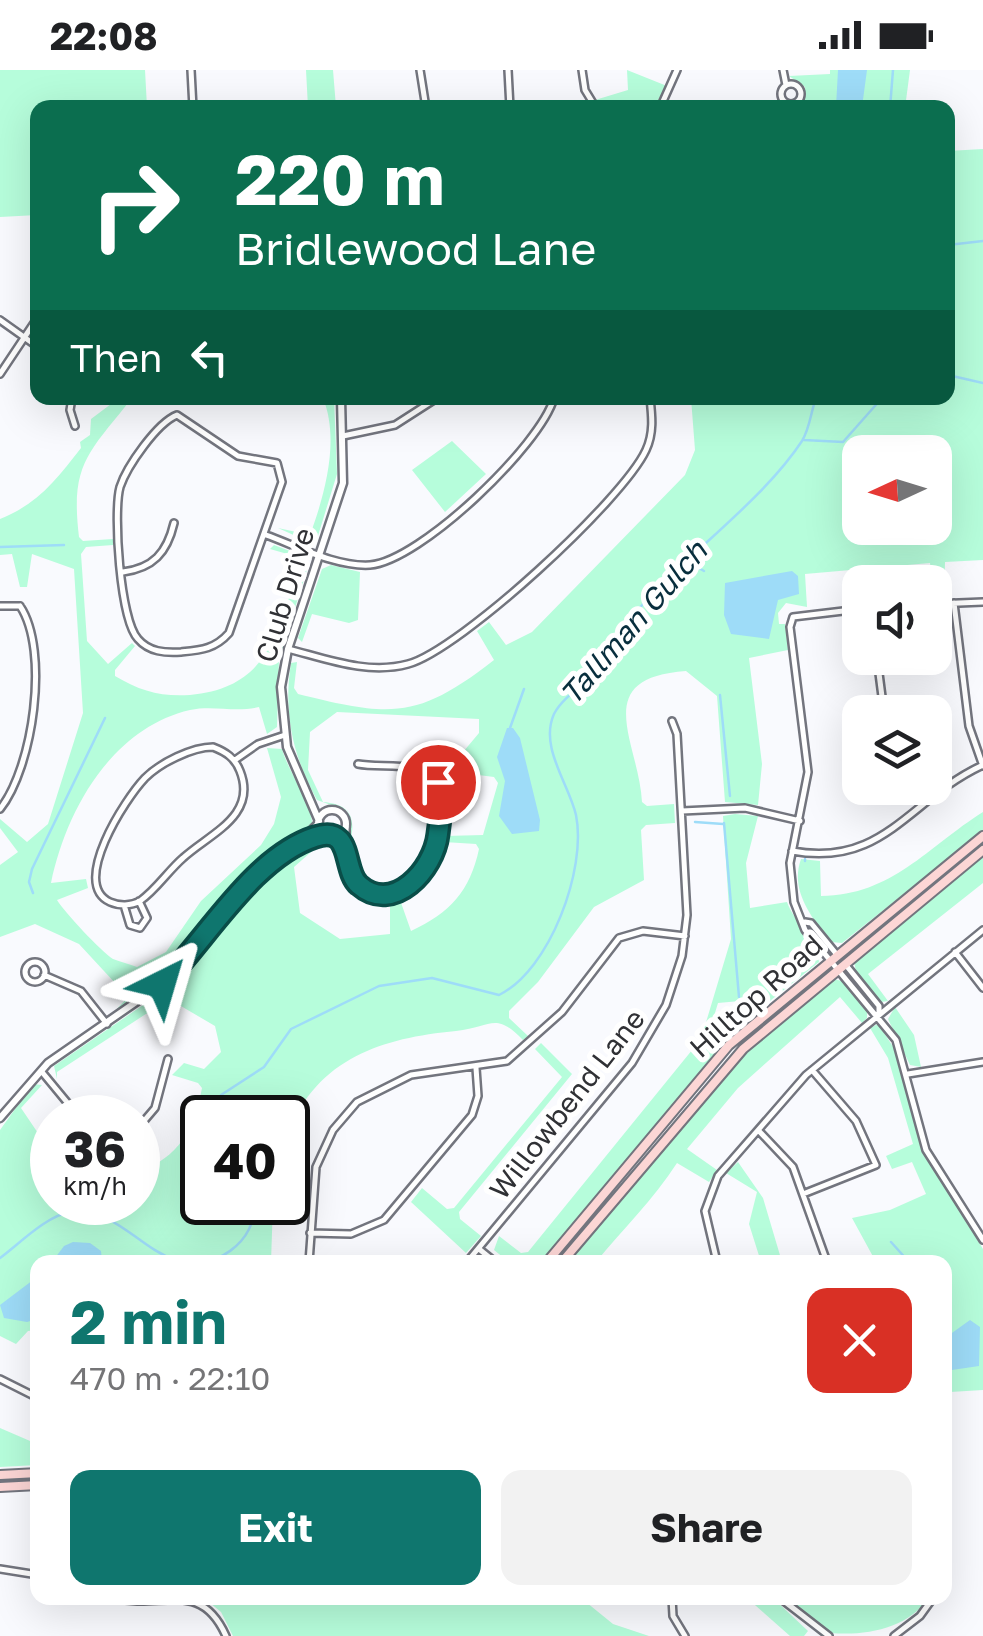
<!DOCTYPE html>
<html lang="en">
<head>
<meta charset="utf-8">
<style>
  body { margin:0; font-family:"Golos Text",sans-serif; background:#f2f2f2; color:#202124; height:100vh; display:flex; flex-direction:column; font-size:38px; white-space:nowrap }
  * { box-sizing:border-box; margin:0 }
  p { font-size:32px; color:#757577 }
  .icon { flex:none; width:55px; height:55px; fill:none; stroke:currentColor; stroke-width:2; stroke-linecap:round; stroke-linejoin:round }
  .map { position:relative; flex:1; overflow:hidden }
  .panel { position:absolute; left:30px; top:1185px; width:922px; height:350px; display:flex; flex-direction:column; background:#fff; border-radius:20px; box-shadow:0 10px 40px #0002 }
  .panel>* { flex:none }
  .hud { position:absolute; left:30px; top:30px; width:925px; height:305px; border-radius:20px; box-shadow:0 10px 40px #0002; background:#0b6e4f; color:#fff; overflow:hidden }
  .needle { width:65px; rotate:266deg }
  .buttons { position:absolute; left:842px; top:365px; display:grid; gap:20px }
  .buttons a { display:grid; place-items:center; width:110px; height:110px; border-radius:20px; background:#fff; box-shadow:0 10px 40px #0002; font-size:50px }
  .speed { position:absolute; left:30px; top:1025px; display:flex; gap:20px; font-size:50px; font-weight:700; text-align:center }
  .speed>* { display:grid; place-content:center; width:130px; height:130px; border-radius:50%; background:#fff; box-shadow:0 10px 40px #0002; line-height:1 }
  .speed small { font-size:25px; font-weight:400 }
  .speed .limit { border:5px solid #111; border-radius:15px; background:#fff; color:#111 }
  .pin { position:absolute; display:grid; place-items:center; width:85px; height:85px; color:#fff; margin:-42px; border:5px solid #fff; border-radius:50%; box-shadow:0 2px 10px #0007 }
  .me { position:absolute; width:110px; margin:-55px; rotate:40deg; stroke-linejoin:round; filter:drop-shadow(0 0 8px #0008) }
  .turn { display:flex; align-items:center; gap:35px; height:210px; padding:0 40px; font-size:45px }
  .turn .icon { width:130px; height:130px; stroke-width:2.5 }
  .turn b { display:block; font-size:70px; line-height:85px }
  .then { display:flex; align-items:center; height:95px; padding:0 40px; background:#0003; gap:20px; font-size:38px }
  .round { display:grid; place-items:center; flex:none; width:105px; height:105px; border-radius:20px; background:#f2f2f2 }
  .headline { display:flex; align-items:center; justify-content:space-between; height:170px; padding:0 40px }
  h1 { font-size:60px; font-weight:700; line-height:75px; color:#0f766e }
  .cta { display:flex; gap:20px; margin-top:auto; padding:20px 40px }
  .cta a { flex:1; height:115px; border-radius:20px; background:#0f766e; color:#fff; font-size:40px; font-weight:700; line-height:115px; text-align:center }
  .cta a+a { background:#f2f2f2; color:#202124 }
  .status { display:flex; justify-content:space-between; align-items:center; height:70px; padding:0 50px; background:#fff; direction:ltr }
  .status svg { height:28px; fill:currentColor }
  .map>svg:first-child { display:block }
</style>
</head>
<body>
<div class="status"><b>22:08</b><svg viewBox="0 0 49 12"><path d="M0 12V9h3v3zM5 12V6h3v6zM10 12V3h3v9zM15 12V0h3v12zM26 1h20v11H26zM47 4h2v5h-2z"/></svg></div>
<div class="map">
<svg width="983" height="1566" viewBox="0 0 983 1566">
  <rect width="100%" height="100%" fill="#f9fafe"/>
  <path fill="#b6fddb" fill-rule="evenodd" d="M0 0H145L147 37 38 38 37 145 0 147Z
    M306 0H333L336 37H308Z
    M627 0 667 16 654 37H602L595 30 628 20Z
    M830 0H910L905 38 804 37 805 17 789 6 830 4Z
    M983 79V490L945 492 944 529H935L930 493 805 504 807 537 786 533 778 543 779 554H785L788 580 749 588 762 694 758 735 725 732 717 626 686 601C588 608 639 672 642 732L647 736 674 734 675 753 646 755 641 760 644 810 594 837 538 912 509 941V948L528 966 523 970C495 941 492 957 456 961 382 968 318 988 288 1063V1048H202V1132L273 1133 271 1192H38L37 1260 28 1261 16 1274 0 1266V1060L33 1014 42 1015 21 1038 42 1069 52 1065V1132H138V1103C179 1086 194 1061 202 1018L198 1013 172 1005 184 993 204 999 221 982 215 956 174 932 155 938 57 1002V1009L54 996 162 922 241 831 313 771 339 776 319 775 294 797 300 843 340 869 390 864V828L399 827 411 861C450 843 470 821 479 779L476 774 444 772 445 766 483 765 498 713 494 707 463 703 458 688 479 663V649L337 642 310 662 308 700 323 732C347 734 356 744 351 768L348 741 317 730C293 687 283 643 291 593L297 592 294 618 298 624C391 647 417 650 494 590L477 561 489 552 506 575 532 562 685 405 695 380 691 328H948V81ZM860 382H935V458H860Z
    M119 328H132C89 383 70 393 79 467L83 471 113 469V475L86 477 81 484 87 571 108 594 132 573 135 576 115 600V606C140 621 161 627 190 625 271 618 278 559 300 493L298 487 270 479 274 475 303 486 309 493 279 589 277 657 267 664 259 637C235 643 214 635 190 640 112 658 66 740 51 813L86 809 88 818 57 830C65 843 101 881 113 889 120 892 130 894 137 897L166 882 201 831 261 775 274 754 281 727 267 678 282 679C288 701 314 738 312 755L232 823 154 913 112 944 128 927 79 874 35 854 0 867V795L18 782 0 758V749L27 772 48 754 83 643 74 499 32 484 27 517H20L12 484 0 485V449C38 434 57 409 81 378L80 372 90 365 91 349Z
    M323 328H334L337 404 317 469 309 472 278 458 310 465C325 424 340 370 323 328Z
    M452 371 486 404 445 442 412 400Z
    M331 495 360 502 358 550 349 553 312 544 302 572 298 568 322 499Z
    M983 742V761L842 873 831 872C806 842 791 817 801 789L820 791 821 826C893 825 927 777 983 742Z
    M735 744 758 746 746 793 750 838 787 832C794 852 818 872 819 892L741 954 740 931 718 933 708 966 715 971 716 983 541 1192H509L494 1180 499 1166 521 1183 528 1182 701 969 731 869 723 746Z
    M983 785V813L868 904 888 931 881 932 856 902 854 891Z
    M833 909 842 911 867 941V948L862 953 840 927 738 1018 687 1079 717 1100 709 1112 677 1093C653 1130 623 1159 596 1192H568L734 993Z
    M895 937 914 965 921 997 910 995 888 949Z
    M878 954 900 987 923 1081 983 1179V1320L950 1322 945 1330V1192H876L852 1148 890 1140 926 1124 912 1092 892 1099 886 1086 913 1074 888 988 870 958Z
    M541 973 572 1004 459 1142 460 1149 481 1166 466 1183 411 1132 422 1118 447 1139 454 1138 562 1007 535 979Z
    M738 1092 763 1128 782 1192H761L749 1154 757 1122 726 1103Z
    M0 1358 37 1374V1395L0 1397Z
    M204 1528H581L613 1554 649 1566H233L221 1542Z
    M747 1528 774 1529 808 1561 804 1566H790Z
    M787 1528H928C909 1558 867 1566 831 1563 814 1555 801 1540 787 1528Z"/>
  <path fill="#9edcf8" d="M838 0H867L862 37H836Z
    M792 501 798 506 799 524 778 530 769 569 731 564 724 545 725 513Z
    M507 658H513L520 668 540 750 539 761 512 764 499 746 505 711 497 687Z
    M73 1172 90 1173 101 1181 102 1191 52 1192 64 1176Z
    M37 1207V1249L27 1252 4 1248 0 1235Z
    M970 1250 980 1257 979 1296 945 1301V1268Z"/>
  <g fill="none" stroke-linecap="round" stroke-linejoin="round">
    <path stroke="#9edcf8" stroke-width="2.5" d="M890 38 893 0
      M948 175 983 171
      M948 305 983 313
      M804 370 843 372 882 328
      M0 477 64 475
      M688 492 704 501
      M720 625 730 726
      M510 658 524 619
      M695 752 723 754
      M724 753 739 927
      M805 791V789
      M33 823 29 812 32 799 105 648
      M214 1048 221 1025 264 997 291 959 379 916 432 908 499 925C550 900 587 799 576 745 569 714 539 677 554 644 564 625 588 613 602 597 619 578 626 552 643 534 691 481 763 430 802 371 810 358 811 341 816 328
      M891 1172 909 1192
      M0 1188C19 1174 47 1145 71 1142 115 1138 138 1177 175 1190 211 1204 260 1171 253 1132"/>
    <g stroke="#73757e" stroke-width="10">
      <path id="minor" d="M191 0 193 38
        M420 0 426 38
        M508 0 510 38
        M582 0 585 20 596 38
        M783 0 786 15
        M781 24a10 10 0 1 1 20 0a10 10 0 1 1-20 0Z
        M660 38 677 0
        M0 250 38 277
        M0 304 38 247
        M72 328 70 340 75 356
        M177 345 238 386 277 393 282 412 229 563C215 579 201 580 181 582 165 583 149 582 138 569 120 550 113 442 120 417 127 396 157 353 177 345Z
        M343 366 395 355 437 328
        M266 465C297 476 336 497 370 495 420 491 540 376 554 328
        M123 502C153 498 167 483 174 453
        M954 533 969 656 983 696
        M935 534 983 532
        M0 536H20
        M793 547 790 557 808 702 790 793 794 832 805 860 896 970 926 1080 983 1170
        M793 547 860 539
        M288 579C327 589 368 605 408 594 460 580 623 430 646 380 654 363 652 346 650 328
        M877 588 884 642
        M213 677C226 682 235 688 240 701 258 746 209 764 183 788 168 801 156 820 140 831 131 836 119 836 110 832 70 814 125 729 145 708 160 693 192 677 213 677Z
        M235 690 258 674 285 665
        M436 709 447 699
        M907 718 922 735
        M0 739C33 698 50 581 20 536
        M682 741 745 738 800 751
        M346 757C346 771 347 797 354 810 372 840 422 813 433 791 439 777 438 759 440 745 441 732 444 717 435 707 420 692 379 698 358 694
        M333 767 349 780
        M792 781C884 798 909 729 983 695
        M124 835 130 855 140 858 147 848 139 831
        M805 852 811 853 838 886
        M955 882 983 918
        M25 902a10 10 0 1 1 20 0a10 10 0 1 1-20 0Z
        M845 894 879 936V944
        M44 905 81 921 107 954
        M812 1000 856 1051 876 1095
        M42 1002 80 1048
        M908 1004 983 992
        M138 1058 155 1038 168 989
        M759 1061 793 1097 827 1192
        M803 1124 876 1095
        M310 1163 351 1164 384 1150 472 1045 478 1026 476 998
        M479 1179 495 1192
        M309 1192 316 1097 333 1060 357 1032 411 1005 507 991 562 942 619 868 643 861 685 866
        M467 1192 632 993 666 935 682 886 687 845 677 664 672 651
        M717 1192 705 1141 718 1106 806 1005 983 860
        M0 1309 38 1328
        M0 1499 38 1505
        M114 1528C162 1540 200 1508 226 1566
        M672 1528 673 1546 685 1566
        M780 1528 829 1566
        M894 1566 920 1546 933 1528"/>
    </g>
    <g stroke="#73757e" stroke-width="11">
      <path id="tertiary" d="M318 754a14 14 0 1 1 28 0a14 14 0 1 1-28 0Z
        M319 751 287 677 281 617 288 579 343 413 341 328
        M299 773 318 754
        M0 1048 48 993 162 914 251 812 299 775 325 765"/>
    </g>
    <g stroke="#73757e" stroke-width="12">
      <path id="secondary" d="M547 1192 729 975 983 766
        M562 1192 743 979 983 780
        M0 1405 38 1403
        M0 1417 38 1415"/>
    </g>
    <use href="#minor" stroke="#fff" stroke-width="5"/>
    <use href="#tertiary" stroke="#fff" stroke-width="6"/>
    <use href="#secondary" stroke="#fcd6d5" stroke-width="8"/>
  </g>
  <g fill="none" stroke-linecap="round" stroke-linejoin="round">
    <g stroke="#0a4d48" stroke-width="25">
      <path id="route" d="M162 914C206 870 253 787 315 767 354 754 342 801 359 815 393 845 434 800 438 764 440 747 444 728 438 712"/>
    </g>
    <use href="#route" stroke="#0f766e" stroke-width="18"/>
  </g>
  <g text-anchor="middle" stroke-width="10" stroke-linejoin="round" paint-order="stroke">
    <g font-size="28" fill="#303135" stroke="#fff">
      <text transform="translate(285 525) rotate(-73)" y="10">Club Drive</text>
      <text transform="translate(756 926) rotate(-42)" y="10">Hilltop Road</text>
      <text transform="translate(567 1034) rotate(-52)" y="10">Willowbend Lane</text>
    </g>
    <g font-size="30" font-style="italic" fill="#082e3d" stroke="#fff">
      <text transform="translate(634 553) rotate(-49)" y="10">Tallman Gulch</text>
    </g>
  </g>
</svg>
<div class="buttons">
<a><svg class="needle" viewBox="-14 -14 28 28"><path d="M0-13l5 13h-10z" fill="#e53935"/><path d="M0 13l5-13h-10z" fill="#757577"/></svg></a>
<a><svg class="icon" aria-label="sound" viewBox="0 0 24 24"><path d="M4 9h4l5-4v14l-5-4H4zM17 9q2 3 0 6"/></svg></a>
<a><svg class="icon" aria-label="layers" viewBox="0 0 24 24"><path d="M12 4l9 5-9 5-9-5zM3 14l9 5 9-5"/></svg></a>
</div>
<div class="speed"><div>36<small>km/h</small></div><div class="limit">40</div></div>
<div class="pin" style="left:438px;top:712px;background:#d93025"><svg class="icon" aria-label="arrive" viewBox="0 0 24 24"><path d="M6 21V4h12l-3 4 3 4H6"/></svg></div>
<svg class="me" style="left:162px;top:914px" viewBox="-20 -20 40 40"><path d="M0-17L14 15 0 8-14 15z" fill="#0f766e" stroke="#fff" stroke-width="4"/></svg>
<div class="hud">
<div class="turn"><svg class="icon" aria-label="right" viewBox="0 0 24 24"><path d="M7 20v-9h11M14 6l5 5-5 5"/></svg><div><b>220 m</b>Bridlewood Lane</div></div>
<div class="then">Then<svg class="icon" aria-label="left" viewBox="0 0 24 24"><path d="M17 20v-9H6M10 6l-5 5 5 5"/></svg></div>
</div>
<section class="panel">
<div class="headline"><div><h1>2 min</h1><p>470 m · 22:10</p></div><a class="round" style="background:#d93025;color:#fff"><svg class="icon" aria-label="close" viewBox="0 0 24 24"><path d="M6 6l12 12M18 6L6 18"/></svg></a></div>
<div class="cta"><a>Exit</a><a>Share</a></div>
</section>
</div>
</body>
</html>
